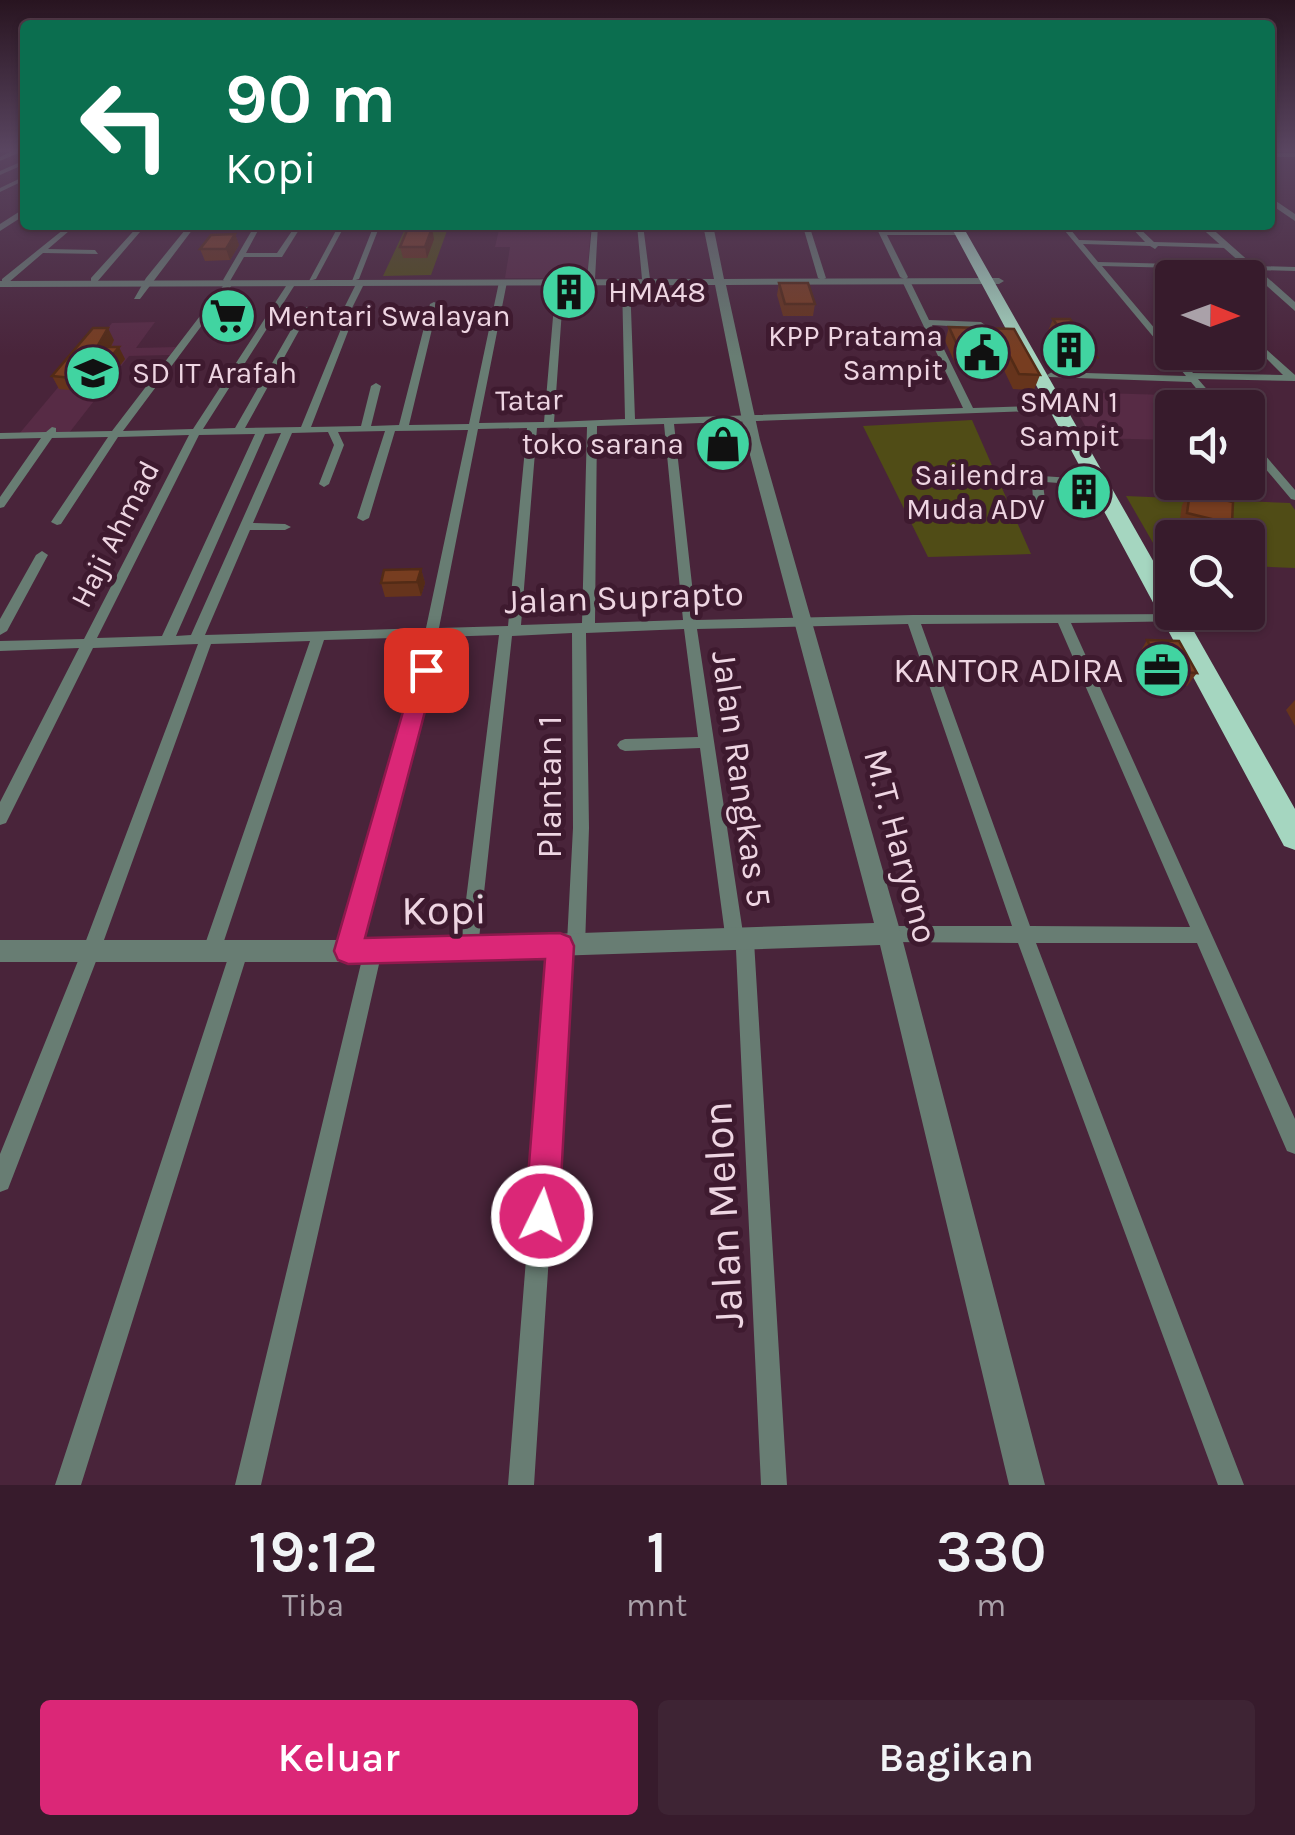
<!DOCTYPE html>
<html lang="id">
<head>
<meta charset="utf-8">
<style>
  body { margin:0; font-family:Karla,sans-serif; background:#3e2434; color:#f1f3f6; height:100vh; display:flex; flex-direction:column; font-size:38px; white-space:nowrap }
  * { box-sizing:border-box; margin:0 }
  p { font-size:32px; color:#aaa1a9 }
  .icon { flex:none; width:55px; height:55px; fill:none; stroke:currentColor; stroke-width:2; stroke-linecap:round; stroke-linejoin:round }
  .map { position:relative; height:1485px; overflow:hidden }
  .sheet { display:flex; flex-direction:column; background:#371b2c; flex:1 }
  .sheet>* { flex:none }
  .banner { position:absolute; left:20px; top:20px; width:1255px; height:210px; border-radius:10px; box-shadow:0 2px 8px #0004,0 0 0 2px #513948; background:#0b6e4f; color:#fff; overflow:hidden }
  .needle { width:65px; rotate:91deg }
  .fabs { position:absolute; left:1155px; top:260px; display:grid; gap:20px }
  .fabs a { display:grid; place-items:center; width:110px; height:110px; border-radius:10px; background:#371b2c; box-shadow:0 2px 8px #0004,0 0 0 2px #513948; font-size:50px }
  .pin { position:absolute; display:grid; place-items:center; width:85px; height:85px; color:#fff; margin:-42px; border-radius:20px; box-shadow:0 5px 15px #0006 }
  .me { position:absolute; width:110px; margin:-55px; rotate:4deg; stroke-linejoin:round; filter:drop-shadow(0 0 8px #0008) }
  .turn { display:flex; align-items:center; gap:35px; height:210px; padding:0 40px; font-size:45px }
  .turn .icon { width:130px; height:130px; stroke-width:2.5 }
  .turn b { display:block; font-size:70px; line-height:85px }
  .eta { display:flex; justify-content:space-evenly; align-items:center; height:170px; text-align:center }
  .eta b { font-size:60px; font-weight:600; line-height:70px }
  .button { display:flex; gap:20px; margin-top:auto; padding:20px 40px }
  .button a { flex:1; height:115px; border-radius:10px; background:#db2777; color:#fff; font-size:40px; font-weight:600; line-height:115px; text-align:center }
  .button a+a { background:#3e2434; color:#f1f3f6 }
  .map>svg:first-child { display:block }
</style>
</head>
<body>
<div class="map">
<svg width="1295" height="1485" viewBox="0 0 1295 1485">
  <rect width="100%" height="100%" fill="#49243a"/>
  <path fill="#572b45" d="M500 225H591L587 278H505L510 247H495Z
    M155 322 136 348 176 347 170 355 129 356 69 433 19 434 112 323Z
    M1066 392 1202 396 1212 407 1172 408V434H1168L1171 440 1092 438Z"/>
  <path fill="#504c16" d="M448 228 431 275 383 276 405 229Z
    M972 420 1031 554 928 557 863 426Z
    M1126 496 1290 503 1295 510V568L1248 566V538H1172V562H1164Z"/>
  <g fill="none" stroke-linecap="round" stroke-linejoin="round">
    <path fill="#687d73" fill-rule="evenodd" d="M18 148 25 150 0 161V157Z
      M1270 153H1295V157H1270Z
      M25 160V164L0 175V171Z
      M25 176V180L0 192V188Z
      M69 225H76L48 249 95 250 98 254 43 253 8 283H2V279Z
      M139 225H146L97 282H91V278Z
      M189 225H196L140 299H134L146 278Z
      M255 225H261L246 253H277L296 225H302L282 257H244L230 281 232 285 123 431 193 429 288 283 292 281 296 283 203 429 235 428 303 309 307 307 311 309 245 428 301 427 341 329 336 324 357 282 361 280 365 282 344 324 349 329 311 427 361 426 371 386 376 383 381 386 371 426 399 425 430 304 434 302 438 304 409 425 469 424 499 282 503 280 507 282 479 423 544 422 556 282 560 280 564 282 554 422 625 419 622 282 626 280 630 282 635 419 963 408 902 281 904 279 900 277 876 227 881 226 884 231 964 232 962 235H887L908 277 906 279 910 281 929 320 981 322 985 325 981 328 932 325 973 408 1058 405 1061 406V410L674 424 696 620 913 615 1195 614 1197 617 1195 620 1190 621 1071 623 1295 1119V1154L1287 1151 1197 943H1036L1244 1485H1218L1018 943 889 942 883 940 880 934 883 928 889 926H1012L908 624 697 629 743 933 751 935 754 941 787 1485H761L736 950 729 948 726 942 700 748 625 751 620 749 617 745 620 741 625 739 698 737 684 629 586 633 589 828 585 946 582 952 576 954 569 950 534 1485H508L551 946 554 940 560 938 567 942 573 828 572 633 512 636 478 948 475 954 469 957 463 954 460 948 499 635 441 637 357 951 354 957 348 960 342 957 339 951 427 637 324 640 220 953 217 959 211 962 205 959 202 953 310 641 211 644 100 951 8 1189 0 1192V1154L82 951 198 644 93 648 6 823 0 825V802L79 648 0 651V641L84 639 189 435 118 437 61 524 57 525 51 522 108 437 52 438 4 507 0 508V497L41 438 0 439V433L46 432 52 427 56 428V432L112 431 226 282 223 280ZM664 424 683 620 595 623 597 426ZM587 427 582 623 521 625 537 428ZM527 428 508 626 439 628 478 429ZM468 430 426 628 205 635 250 530H285L291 527 285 524 253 523 292 433 328 432 334 445 319 484 324 487 329 484 344 445 338 432 385 431 357 518 363 521 369 518 395 431ZM281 433 191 635 176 636 265 434ZM255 434 162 636 97 638 199 435ZM1058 623 1190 927 1030 926 921 624Z
      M339 225H345L316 279 309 281Z
      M374 225H380L359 279 352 281Z
      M592 225H598L595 279 591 281 587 279Z
      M637 225H643L650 279 646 281 642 279Z
      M827 225H844L811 231 826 278 822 280 818 278 804 230Z
      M1060 225H1067L1079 240 1145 242 1129 225H1136L1154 242 1226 244 1230 246 1226 248 1158 246 1155 249 1150 246 1083 244 1098 262 1295 267V271L1102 266 1172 349V352H1176L1193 373 1283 375 1248 340V333L1295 375V381L1198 379 1223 408H1212L1191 382 1049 377 1047 375 1052 372 1186 376Z
      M1248 439 1252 440 1295 490V500L1291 499 1248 448Z
      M1042 476 1100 480 1105 483 1100 486 1045 482 1043 485 1045 499 1039 502 1033 499 1032 484Z
      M42 551 48 555 7 631 0 635V619L36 555Z
      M373 942 379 945 382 951 261 1485H235L364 951 367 945Z
      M239 943 245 946 248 952 81 1485H55L230 952 233 946Z"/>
    <path fill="#687d73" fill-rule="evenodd" d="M1270 197 1295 214V221L1270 204Z
      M25 208V215L0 231V224Z
      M703 225H713L724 279 999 278 1004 281 999 284 726 285 760 440 901 934 1045 1485H1009L880 945 373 962H0V940H373L874 923 746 440 715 285 0 287V281L714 279Z
      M1198 225H1208L1295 302V311Z"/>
    <path fill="#a5d6c0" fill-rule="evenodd" d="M950 225H962L1172 594V612H1183L1295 809V850L1284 846Z"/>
  </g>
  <path fill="#66341c" d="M235 234 239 245 230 260 205 261 200 249Z
    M434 239 427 258H403L400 247Z
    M779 283 815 304 813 316H783L777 295Z
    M238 301 240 309 230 323 215 324 212 316Z
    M1053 319 1097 357 1091 369H1072L1048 331Z
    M949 327 1014 329 1040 375 1034 390 1013 389 1001 364 955 363 945 341Z
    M114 340 111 347 125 359 99 393 59 389 52 376Z
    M711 420 738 441 737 454H713L710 433Z
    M1076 483 1096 496 1094 500H1080L1073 488Z
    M1190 492 1232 524 1223 537 1179 526 1182 505Z
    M421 569 425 583 421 596 385 597 381 583Z
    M1147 640 1197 673 1187 686 1154 685 1139 654Z
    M1295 700V726L1286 710Z"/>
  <path fill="#532b16" d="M432 228 434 239 427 258 425 247Z
    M235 234 239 245 230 260 226 249Z
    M238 301 240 309 230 323 227 315Z
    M108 328 114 340 104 360 97 347Z
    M119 347 125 359 99 393 92 380Z
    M421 569 425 583 421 596 417 582Z"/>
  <path fill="#773d20" stroke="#532b16" stroke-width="2.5" d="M408 228H432L425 247H400Z
    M235 234 226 249H200L211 235Z
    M779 283H808L815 304H785Z
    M223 301H238L227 315 212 316Z
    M1053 319H1070L1097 357 1077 356Z
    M949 327 1014 329 1040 375 1019 374 1006 349H959Z
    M93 328H108L97 347H119L92 380 52 376Z
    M711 420H735L738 441H714Z
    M1076 483 1090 484 1096 496 1082 495Z
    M1190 492 1233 502 1232 524 1187 513Z
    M421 569 417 582 381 583 384 570Z
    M1147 640 1179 641 1197 673 1164 671Z"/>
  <linearGradient id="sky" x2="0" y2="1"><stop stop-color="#281420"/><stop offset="0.42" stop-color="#594560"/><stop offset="1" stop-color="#594560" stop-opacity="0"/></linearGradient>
  <rect width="1295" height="356" fill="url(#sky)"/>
  <path fill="#db2777" stroke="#8e194d" stroke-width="2.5" d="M426 662 436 670 365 938 560 933 570 937 574 946 559 1216 554 1228 542 1233 530 1228 525 1216 545 959 348 964 338 960 334 951 415 670Z"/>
  <defs>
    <g id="building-disc" transform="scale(2.875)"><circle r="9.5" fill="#41d4a1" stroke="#3e1a2f"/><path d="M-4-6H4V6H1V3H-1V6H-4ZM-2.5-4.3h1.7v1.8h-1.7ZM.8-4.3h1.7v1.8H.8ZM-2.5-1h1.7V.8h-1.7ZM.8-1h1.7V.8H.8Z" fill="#111"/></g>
    <g id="supermarket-disc" transform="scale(2.875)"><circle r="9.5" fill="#41d4a1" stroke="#3e1a2f"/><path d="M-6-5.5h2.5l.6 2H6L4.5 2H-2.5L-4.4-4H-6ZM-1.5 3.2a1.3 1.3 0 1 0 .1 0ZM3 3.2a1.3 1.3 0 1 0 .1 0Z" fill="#111"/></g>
    <g id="civic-disc" transform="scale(2.875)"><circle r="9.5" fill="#41d4a1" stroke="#3e1a2f"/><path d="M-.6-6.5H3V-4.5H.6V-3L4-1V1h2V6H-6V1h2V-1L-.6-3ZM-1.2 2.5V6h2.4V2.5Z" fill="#111"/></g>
    <g id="school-disc" transform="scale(2.875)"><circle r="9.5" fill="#41d4a1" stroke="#3e1a2f"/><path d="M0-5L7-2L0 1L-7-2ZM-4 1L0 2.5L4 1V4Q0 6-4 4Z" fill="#111"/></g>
    <g id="shop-disc" transform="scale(2.875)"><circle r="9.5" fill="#41d4a1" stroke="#3e1a2f"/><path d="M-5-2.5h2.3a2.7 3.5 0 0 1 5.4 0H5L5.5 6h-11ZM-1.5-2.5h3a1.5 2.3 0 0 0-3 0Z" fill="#111"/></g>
    <g id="office-disc" transform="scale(2.875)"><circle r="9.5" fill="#41d4a1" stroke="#3e1a2f"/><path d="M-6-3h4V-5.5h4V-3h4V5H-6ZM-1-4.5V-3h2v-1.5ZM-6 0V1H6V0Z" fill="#111"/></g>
  </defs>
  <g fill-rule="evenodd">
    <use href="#building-disc" x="569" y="292"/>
    <use href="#supermarket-disc" x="228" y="316"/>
    <use href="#building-disc" x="1069" y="350"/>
    <use href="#civic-disc" x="982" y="353"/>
    <use href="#school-disc" x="93" y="373"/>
    <use href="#shop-disc" x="723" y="444"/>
    <use href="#building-disc" x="1084" y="492"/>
    <use href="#office-disc" x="1162" y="670"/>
  </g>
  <g text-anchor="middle" stroke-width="10" stroke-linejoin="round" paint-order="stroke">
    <g font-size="30" fill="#eed5e2" stroke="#3e1a2f" text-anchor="start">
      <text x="608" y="302">HMA48</text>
      <text x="267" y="326">Mentari Swalayan</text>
      <text x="943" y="346" text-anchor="end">KPP Pratama<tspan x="943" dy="34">Sampit</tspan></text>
      <text x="132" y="383">SD IT Arafah</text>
      <text x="1069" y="412" text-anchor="middle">SMAN 1<tspan x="1069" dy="34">Sampit</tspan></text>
      <text x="684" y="454" text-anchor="end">toko sarana</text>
      <text x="1045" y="485" text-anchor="end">Sailendra<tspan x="1045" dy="34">Muda ADV</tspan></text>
    </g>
    <g font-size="30" fill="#eed5e2" stroke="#3e1a2f">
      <text transform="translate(529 400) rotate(-1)" y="10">Tatar</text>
      <text transform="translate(115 534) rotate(-63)" y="10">Haji Ahmad</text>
    </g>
    <g font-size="35" fill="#eed5e2" stroke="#3e1a2f">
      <text transform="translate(624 597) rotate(-2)" y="12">Jalan Suprapto</text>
      <text transform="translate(742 779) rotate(82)" y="12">Jalan Rangkas 5</text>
      <text transform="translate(549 787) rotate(-90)" y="12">Plantan 1</text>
      <text transform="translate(901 846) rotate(75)" y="12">M.T. Haryono</text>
    </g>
    <g font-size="35" fill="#eed5e2" stroke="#3e1a2f" text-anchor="end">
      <text x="1123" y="682">KANTOR ADIRA</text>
    </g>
    <g font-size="42" fill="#eed5e2" stroke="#3e1a2f">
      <text transform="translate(444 909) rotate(-1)" y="15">Kopi</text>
      <text transform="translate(722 1215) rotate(-93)" y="15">Jalan Melon</text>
    </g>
  </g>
</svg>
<div class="fabs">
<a><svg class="needle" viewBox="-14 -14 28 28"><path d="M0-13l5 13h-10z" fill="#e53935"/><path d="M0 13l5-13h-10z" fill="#aaa1a9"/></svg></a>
<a><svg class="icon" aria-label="sound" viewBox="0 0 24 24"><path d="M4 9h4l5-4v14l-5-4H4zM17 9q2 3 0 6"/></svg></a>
<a><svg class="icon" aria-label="search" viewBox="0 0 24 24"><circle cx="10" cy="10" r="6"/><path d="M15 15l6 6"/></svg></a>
</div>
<div class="pin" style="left:426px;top:670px;background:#d93025"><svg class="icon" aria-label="arrive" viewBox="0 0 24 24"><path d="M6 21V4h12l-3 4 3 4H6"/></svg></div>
<svg class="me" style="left:542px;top:1216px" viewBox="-20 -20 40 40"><circle r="17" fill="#db2777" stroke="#fff" stroke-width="3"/><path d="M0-11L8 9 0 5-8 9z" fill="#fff"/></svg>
<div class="banner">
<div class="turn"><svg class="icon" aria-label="left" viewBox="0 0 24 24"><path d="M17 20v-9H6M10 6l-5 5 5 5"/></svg><div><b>90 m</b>Kopi</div></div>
</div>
</div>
<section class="sheet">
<div class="eta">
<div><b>19:12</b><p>Tiba</p></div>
<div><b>1</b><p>mnt</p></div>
<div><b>330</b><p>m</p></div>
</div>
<div class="button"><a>Keluar</a><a>Bagikan</a></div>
</section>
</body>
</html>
